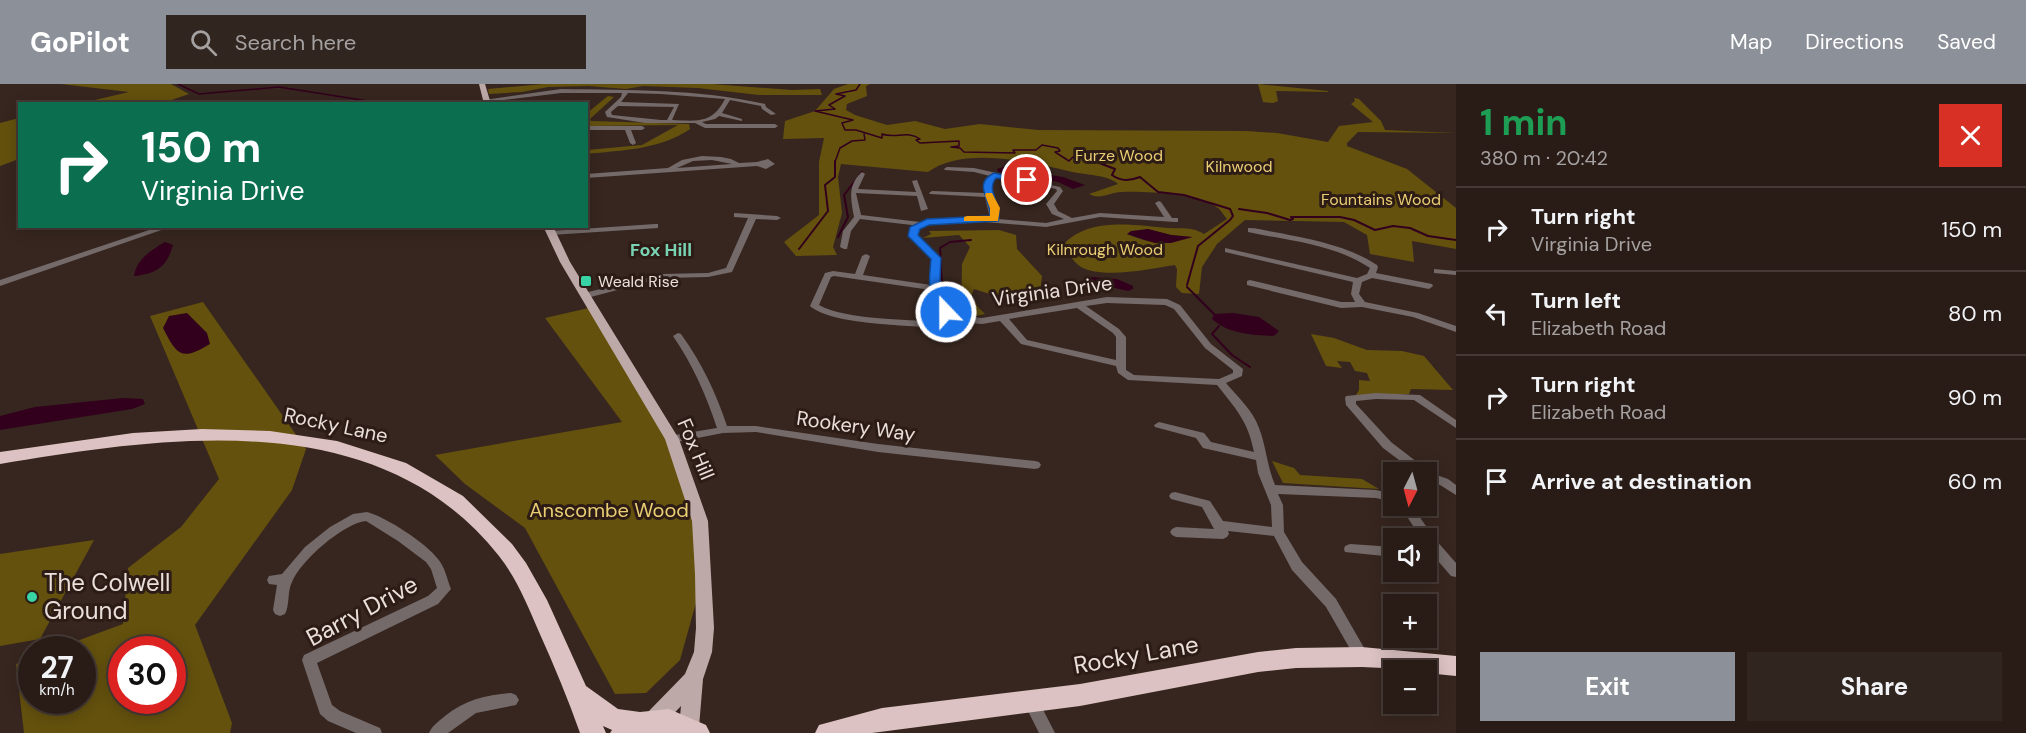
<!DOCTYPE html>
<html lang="en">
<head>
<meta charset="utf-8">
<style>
  body { margin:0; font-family:"DM Sans",sans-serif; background:#312520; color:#f1f3f6; height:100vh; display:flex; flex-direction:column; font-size:22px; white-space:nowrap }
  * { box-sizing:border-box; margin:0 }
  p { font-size:20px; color:#a5a1a1 }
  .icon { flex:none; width:33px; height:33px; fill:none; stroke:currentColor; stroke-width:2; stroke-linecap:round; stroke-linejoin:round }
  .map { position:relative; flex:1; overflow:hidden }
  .side { display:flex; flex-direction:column; background:#291c17; width:570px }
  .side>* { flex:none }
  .hud { position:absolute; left:18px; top:18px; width:570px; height:126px; border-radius:0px; box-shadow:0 3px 15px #0003,0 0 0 2px #453a36; background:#0b6e4f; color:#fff; overflow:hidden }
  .needle { width:39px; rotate:186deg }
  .buttons { position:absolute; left:1383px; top:378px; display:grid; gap:12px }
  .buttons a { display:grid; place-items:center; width:54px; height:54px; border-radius:0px; background:#291c17; box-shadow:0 3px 15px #0003,0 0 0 2px #453a36; font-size:30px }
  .speed { position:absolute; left:18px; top:552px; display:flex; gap:12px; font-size:30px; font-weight:700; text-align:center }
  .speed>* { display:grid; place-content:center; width:78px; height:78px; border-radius:50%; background:#291c17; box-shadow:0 3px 15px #0003,0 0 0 2px #453a36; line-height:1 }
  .speed small { font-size:15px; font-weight:400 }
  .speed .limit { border:9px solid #d22; background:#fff; color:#111 }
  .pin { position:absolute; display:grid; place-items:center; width:51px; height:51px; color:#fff; margin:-26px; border:3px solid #fff; border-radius:50%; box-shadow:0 2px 6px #0007 }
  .me { position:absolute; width:66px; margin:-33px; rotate:338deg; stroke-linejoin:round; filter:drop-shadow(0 0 4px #0008) }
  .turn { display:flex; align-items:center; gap:21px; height:126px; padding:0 24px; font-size:27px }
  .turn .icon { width:78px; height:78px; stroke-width:2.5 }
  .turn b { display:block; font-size:42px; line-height:51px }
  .round { display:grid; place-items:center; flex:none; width:63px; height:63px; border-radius:0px; background:#312520 }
  .head { display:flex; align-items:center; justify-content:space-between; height:102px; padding:0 24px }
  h1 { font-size:36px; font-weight:700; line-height:45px; color:#1e9e55 }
  .action { display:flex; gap:12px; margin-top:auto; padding:12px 24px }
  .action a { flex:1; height:69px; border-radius:0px; background:#8c9099; color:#fff; font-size:24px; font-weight:700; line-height:69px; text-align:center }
  .action a+a { background:#312520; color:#f1f3f6 }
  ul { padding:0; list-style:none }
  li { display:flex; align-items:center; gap:18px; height:84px; padding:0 24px; border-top:2px solid #453a36 }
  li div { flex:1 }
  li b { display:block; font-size:22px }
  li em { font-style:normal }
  header { display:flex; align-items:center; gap:36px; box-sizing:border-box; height:84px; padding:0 30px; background:#8c9099; color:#fff }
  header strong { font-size:28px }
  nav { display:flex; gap:33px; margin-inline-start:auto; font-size:21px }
  .search { width:420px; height:54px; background:#312520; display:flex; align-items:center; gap:15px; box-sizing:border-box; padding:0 21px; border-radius:0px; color:#a5a1a1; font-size:22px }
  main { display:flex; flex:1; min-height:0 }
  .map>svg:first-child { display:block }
</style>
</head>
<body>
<header>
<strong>GoPilot</strong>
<div class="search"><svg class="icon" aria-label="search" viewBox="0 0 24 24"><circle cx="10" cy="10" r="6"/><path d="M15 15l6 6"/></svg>Search here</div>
<nav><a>Map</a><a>Directions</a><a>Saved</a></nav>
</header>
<main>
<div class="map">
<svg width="1456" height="649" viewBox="0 0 1456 649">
  <rect width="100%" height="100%" fill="#37261f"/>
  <path fill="#64510e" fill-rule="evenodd" d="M61 0H171L189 10 163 19H82L129 8Z
    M543 0H712L792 6 820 5 822 11H759L698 4 643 2 626 5 588 2 548 3 522 8 489 10 488 5Z
    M848 0H870L866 2 867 12 847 20 846 26 855 31 887 41 915 37 945 45 980 40 1038 46 1246 47 1277 49 1328 58 1339 42 1373 38 1351 20 1355 17 1354 14 1359 15 1381 37 1385 46 1456 49 1358 48 1347 59V62L1407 85 1456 124V165L1412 157 1414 178 1370 170 1367 151 1344 138 1245 136 1217 160 1202 183 1199 210 1182 209 1176 203 1177 185 1175 181C1150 185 1104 195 1081 183 1074 179 1068 168 1062 162 1087 132 1135 141 1168 144 1182 145 1191 142 1204 150L1227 135C1224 132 1221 126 1218 124 1200 109 1143 107 1120 108 1109 109 1099 116 1089 110L1118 100C1110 92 1090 91 1078 89 1036 80 966 60 928 88L841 80 838 93 842 129 833 163 837 171 796 172 784 158 819 131V78L824 54 783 55 785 37 815 27 834 5ZM1148 145 1171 151 1189 153C1164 162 1151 160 1127 150Z
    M1258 0 1328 7V8L1276 7 1278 17 1273 19 1263 18Z
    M608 12 614 13 590 35 591 37 689 40 690 45C659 66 623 66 587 70V66L642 61 678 41 587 42V29Z
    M19 34V75L0 82V39Z
    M999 146 1016 151 1017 165 1042 192 1039 215 1021 220 974 205 971 212 978 223 985 230 971 233 961 227 962 180 970 163 959 151 923 154 931 150 929 147Z
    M203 218 306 365 292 406 195 541 232 639 230 649H24L16 580 31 574 32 616H82V566L55 565 123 540 128 484 181 443 219 395 150 232ZM122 566H172V616H122Z
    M593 223 672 355 700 437 704 490 680 576 646 609 615 610 525 444 465 400 435 371 622 338 545 234Z
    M1311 250 1334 254 1367 266 1402 267 1424 272 1453 306 1411 305 1409 310 1356 311 1359 306V296L1370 297 1367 289 1355 287 1350 278 1337 277 1342 284 1326 282Z
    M1272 377 1294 384 1300 391 1362 395 1379 405 1283 399Z
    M94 456 40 555 0 562V470Z"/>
  <path fill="#32001c" d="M1003 83 1063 93 1085 101 1073 105 1058 98 998 88 997 85Z
    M1148 145 1171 151 1193 153 1171 159H1155L1127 150 1131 147Z
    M165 158 173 161C167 183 156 190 134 192 136 176 151 166 165 158Z
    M1092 193 1117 195 1133 202V205L1128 207 1088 198V194Z
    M187 229 207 249 210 260C182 277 177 272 163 244L169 232Z
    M1233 229 1259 233 1279 247 1274 252C1253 251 1228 250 1212 235L1214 230Z
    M123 314 143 315 145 320 132 325 0 346V332L35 323Z"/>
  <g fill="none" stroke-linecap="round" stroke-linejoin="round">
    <path stroke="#32001c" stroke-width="1.5" d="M178 0 199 10 279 3 387 20
      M860 0 856 6 836 10 845 12 829 21 835 25 815 27 853 36 842 39 845 46H856L882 54V50C895 55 908 46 920 55L916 56 920 59 959 57V62L951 63 960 64 964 68 1015 69 1013 66H1036L1042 61 1058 64 1060 67 1055 68 1069 77 1073 73 1091 75 1097 78
      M835 78 840 64 852 57 865 56 864 50"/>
    <path stroke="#32001c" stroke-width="2" d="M1094 77 1115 85 1112 91C1121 98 1130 97 1140 93L1158 108 1184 111 1230 125 1233 132 1230 136 1198 162 1187 201
      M1239 125 1267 129 1290 136 1293 135 1291 133H1340L1354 136 1375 146 1393 142 1410 144 1428 152 1456 156
      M838 153 848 133 844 111 862 88
      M799 165 828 127 825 101 835 93V77
      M1187 203 1214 230
      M958 229C938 211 942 188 940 164L950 158 971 156
      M1219 242 1212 250 1232 271 1250 283"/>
    <path fill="#746a6a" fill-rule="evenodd" d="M561 5C630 6 698 5 765 20L766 23 776 30 771 31 762 25 761 22 730 16 722 29 742 35V37L719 32 715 35 702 38 706 40H775L778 42 775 44H705L695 39H645L607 33 605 28 621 13 622 9H561L487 18 484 16ZM628 9 661 10 725 15C712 40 698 37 672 36L679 20 621 18ZM618 22 674 23 667 36H661L612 31 611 28Z
      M569 18 573 19V20H567Z
      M586 42H642L645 44 642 46H631L636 59 633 61 630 59 625 46H586Z
      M702 72 721 73 731 75 739 79 757 78 768 75 775 80 766 85 757 82 586 94V90L668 84 682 76ZM712 76 732 80 677 84 693 77Z
      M947 83 974 84 1060 103 1063 107 1054 120 1058 127 1072 134 1100 129 1164 133 1155 119 1159 117 1161 118 1172 134H1178V138H1175L1100 133 1046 143 973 137 928 140 918 144 917 152 940 174 939 204 941 217 949 226 958 232 982 234 1107 213 1167 215 1180 221 1211 260 1243 285 1242 292 1226 299C1236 311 1249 323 1256 337 1266 357 1266 380 1275 401L1376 406 1394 410V418L1376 414 1278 410 1283 421 1284 448 1302 478 1336 515 1367 569 1369 573 1367 577 1362 579 1357 577 1326 523 1292 486 1274 452 1228 447 1229 450 1227 453 1223 455 1176 453 1172 451 1170 448 1172 445 1176 443 1214 445 1202 423 1171 415 1169 412 1171 409 1175 408 1210 417 1223 437 1272 443 1271 421 1258 389 1256 376 1203 364 1196 354 1155 343 1154 341 1159 338 1204 349 1211 358 1254 368C1248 337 1236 325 1217 301L1128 296 1118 289 1116 282 1021 260 1000 237 982 240 958 238 950 242 938 244C908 241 831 241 810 222L825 189 833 187 855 190 862 172 866 170 870 172 863 191 931 201 932 175 909 152 912 141 860 135 851 147 847 165H844L840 163 843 147 854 133C851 116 847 101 862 88L865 90 858 105 916 108 912 97 917 96 928 125 921 127 917 112 856 109 861 131 920 138 927 136 973 133 990 134 985 113 930 110 929 109 932 107 984 109V102L990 92 974 88 945 86 944 85ZM996 93 1056 105 1057 107 1046 120 1052 130 1064 135 1046 139 998 135C997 119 986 107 996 93ZM834 192 931 206C933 219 939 227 950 235L938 238C906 235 846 236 819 221L831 193ZM1107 219 1165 221 1174 225 1205 264 1233 286V289L1219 295 1134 291 1126 286V253L1119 245 1086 222ZM1077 224 1113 249 1116 253V276L1027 256 1009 235Z
      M734 129 777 132 781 134 777 136 756 135 732 188 708 193 663 194 587 214 583 211 584 209 663 190 708 189 726 184 748 134 734 133Z
      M655 140H658V144L551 151 547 149 551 147Z
      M161 142H173L0 202V196Z
      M1248 144C1259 144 1270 148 1280 149 1314 156 1348 162 1377 181L1378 183 1376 189 1432 200 1433 202 1429 205 1372 194 1362 198 1359 210 1365 218 1418 229 1456 242V248L1413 233 1362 223 1341 224 1247 201V197L1250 196 1341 218H1355L1351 210 1353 198 1225 168V164L1357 194 1367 190 1370 184C1334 160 1290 157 1248 148Z
      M1434 185 1456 187V191L1434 189Z
      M678 249 681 250C702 279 716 309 727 342H756L878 360 1035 377 1039 378 1041 381 1039 384 1035 385 878 368 756 348 723 349 672 359 668 358 666 355 668 352 717 344C706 311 693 281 673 252Z
      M1376 309 1420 311 1456 336V344L1414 316 1376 315 1356 317V320L1391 358 1426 385 1428 388 1448 395 1456 401V411L1440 401 1426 396V388H1415L1383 364 1346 321 1345 314 1346 312Z
      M1400 422H1412L1435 455 1456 479V493L1451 492 1426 463V454H1421Z
      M367 428C386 433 426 459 438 475 445 483 447 495 451 505L438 520 317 579 332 621 340 627 380 644 382 649H356L328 637 320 630 302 576 304 571 428 512 437 504 431 485 426 478 398 457 366 437C344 439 300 477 292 498 287 508 290 520 285 530L280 532 275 530 273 526 277 501 269 500 267 496 269 492 282 490 305 463 330 443 353 430Z
      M1350 460 1394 463V473L1345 468 1344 465 1345 462Z
      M511 609 516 611 519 616 516 621 476 629 448 649H429C432 642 439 637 445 632 465 616 486 611 511 609Z
      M1031 610 1036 612 1055 649H1039L1023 617 1026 612Z"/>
    <path fill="#bea9a9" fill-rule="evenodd" d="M479 0H485L491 20H484Z
      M543 142H553L570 178 679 355 708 437 714 544 712 568 703 595 699 643 697 649H681L679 643 681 622 662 642 655 644 648 642 645 635 648 628 685 590 694 568 696 544 695 490 692 437 665 355 560 178Z"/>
    <path fill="#dcc2c2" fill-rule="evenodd" d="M202 345 270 347 337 357 406 379 463 412 512 460 526 479 547 516 586 602 618 625 640 628 669 625 706 641 710 649H610L612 646 603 642 606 649H580C568 615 554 581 539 548 528 522 517 495 499 472 379 320 168 352 0 380V368L133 349Z
      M1362 563 1456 572V592L1426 589V586L1362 583 1296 584 1258 588 1080 622 872 649H815L819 641 882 624 1080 600 1258 568 1296 564Z"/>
  </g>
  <path fill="#1a73e8" stroke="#114b97" stroke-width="1.5" d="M994 89 1031 96 1027 99 996 94C985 107 1003 121 998 137L929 141 920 145 918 151 941 174C940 197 937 209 951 228L950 231H942C926 211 929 199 931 175L908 152 910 143 927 135 990 132C991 115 972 100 994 89Z"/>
  <path fill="#f59e0b" d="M986 109H992L1000 124 998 137H964V133L967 132H990V124L985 111Z"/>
  <g fill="#39d4a5" stroke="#2d1c16" stroke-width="2">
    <rect x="580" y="191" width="12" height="12" rx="3"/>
    <circle cx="32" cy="513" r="6"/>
  </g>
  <g text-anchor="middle" stroke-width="6" stroke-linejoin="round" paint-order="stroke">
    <g font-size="16" fill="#eace73" stroke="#2d1c16">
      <text x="1119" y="77">Furze Wood</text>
      <text x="1239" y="88">Kilnwood</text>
      <text x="1381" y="121">Fountains Wood</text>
      <text x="1105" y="171">Kilnrough Wood</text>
    </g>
    <g font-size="16" fill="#eadfda" stroke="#2d1c16" text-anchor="start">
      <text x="598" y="203">Weald Rise</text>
    </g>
    <g font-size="18" font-weight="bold" fill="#79d3b2" stroke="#2d1c16">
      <text x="661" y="172">Fox Hill</text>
    </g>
    <g font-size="20" fill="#eadfda" stroke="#2d1c16">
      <text transform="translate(1052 207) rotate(-8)" y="7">Virginia Drive</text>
      <text transform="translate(336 341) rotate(12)" y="7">Rocky Lane</text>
      <text transform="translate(856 342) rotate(8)" y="7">Rookery Way</text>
      <text transform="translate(696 365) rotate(67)" y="7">Fox Hill</text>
    </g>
    <g font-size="20" fill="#eace73" stroke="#2d1c16">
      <text x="609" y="433">Anscombe Wood</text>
    </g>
    <g font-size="24" fill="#eadfda" stroke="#2d1c16" text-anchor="start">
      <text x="44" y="507">The Colwell<tspan x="44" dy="28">Ground</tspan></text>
    </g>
    <g font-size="24" fill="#eadfda" stroke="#2d1c16">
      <text transform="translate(362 527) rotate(-28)" y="8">Barry Drive</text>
      <text transform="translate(1136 571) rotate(-10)" y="8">Rocky Lane</text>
    </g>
  </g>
</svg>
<div class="buttons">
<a><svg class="needle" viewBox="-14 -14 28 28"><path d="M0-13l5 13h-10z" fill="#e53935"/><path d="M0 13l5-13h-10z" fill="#a5a1a1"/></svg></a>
<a><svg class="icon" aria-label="sound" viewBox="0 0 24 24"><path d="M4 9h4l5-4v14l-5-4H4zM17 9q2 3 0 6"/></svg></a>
<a>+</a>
<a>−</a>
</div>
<div class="speed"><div>27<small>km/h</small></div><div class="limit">30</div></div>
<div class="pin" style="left:1027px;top:96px;background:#d93025"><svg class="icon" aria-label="arrive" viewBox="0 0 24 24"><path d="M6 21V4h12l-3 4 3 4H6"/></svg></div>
<svg class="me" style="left:946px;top:228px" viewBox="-20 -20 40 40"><circle r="17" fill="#1a73e8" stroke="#fff" stroke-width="3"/><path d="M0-11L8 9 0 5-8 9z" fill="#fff"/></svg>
<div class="hud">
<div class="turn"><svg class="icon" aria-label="right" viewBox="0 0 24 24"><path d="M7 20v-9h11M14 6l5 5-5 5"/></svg><div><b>150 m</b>Virginia Drive</div></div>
</div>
</div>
<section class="side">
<div class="head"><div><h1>1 min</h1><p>380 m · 20:42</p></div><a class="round" style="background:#d93025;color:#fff"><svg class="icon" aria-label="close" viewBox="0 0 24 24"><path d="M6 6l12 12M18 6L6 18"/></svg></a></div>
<ul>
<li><svg class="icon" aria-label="right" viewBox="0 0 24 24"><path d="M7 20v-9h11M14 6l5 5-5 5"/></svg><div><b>Turn right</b><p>Virginia Drive</p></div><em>150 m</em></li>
<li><svg class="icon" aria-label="left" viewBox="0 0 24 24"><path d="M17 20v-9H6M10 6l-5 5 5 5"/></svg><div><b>Turn left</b><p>Elizabeth Road</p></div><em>80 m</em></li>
<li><svg class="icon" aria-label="right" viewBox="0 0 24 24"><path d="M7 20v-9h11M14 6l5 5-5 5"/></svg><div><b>Turn right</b><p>Elizabeth Road</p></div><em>90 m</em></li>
<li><svg class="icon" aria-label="arrive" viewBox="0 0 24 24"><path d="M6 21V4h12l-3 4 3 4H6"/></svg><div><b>Arrive at destination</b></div><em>60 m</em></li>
</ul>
<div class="action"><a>Exit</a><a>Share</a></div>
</section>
</main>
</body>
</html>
